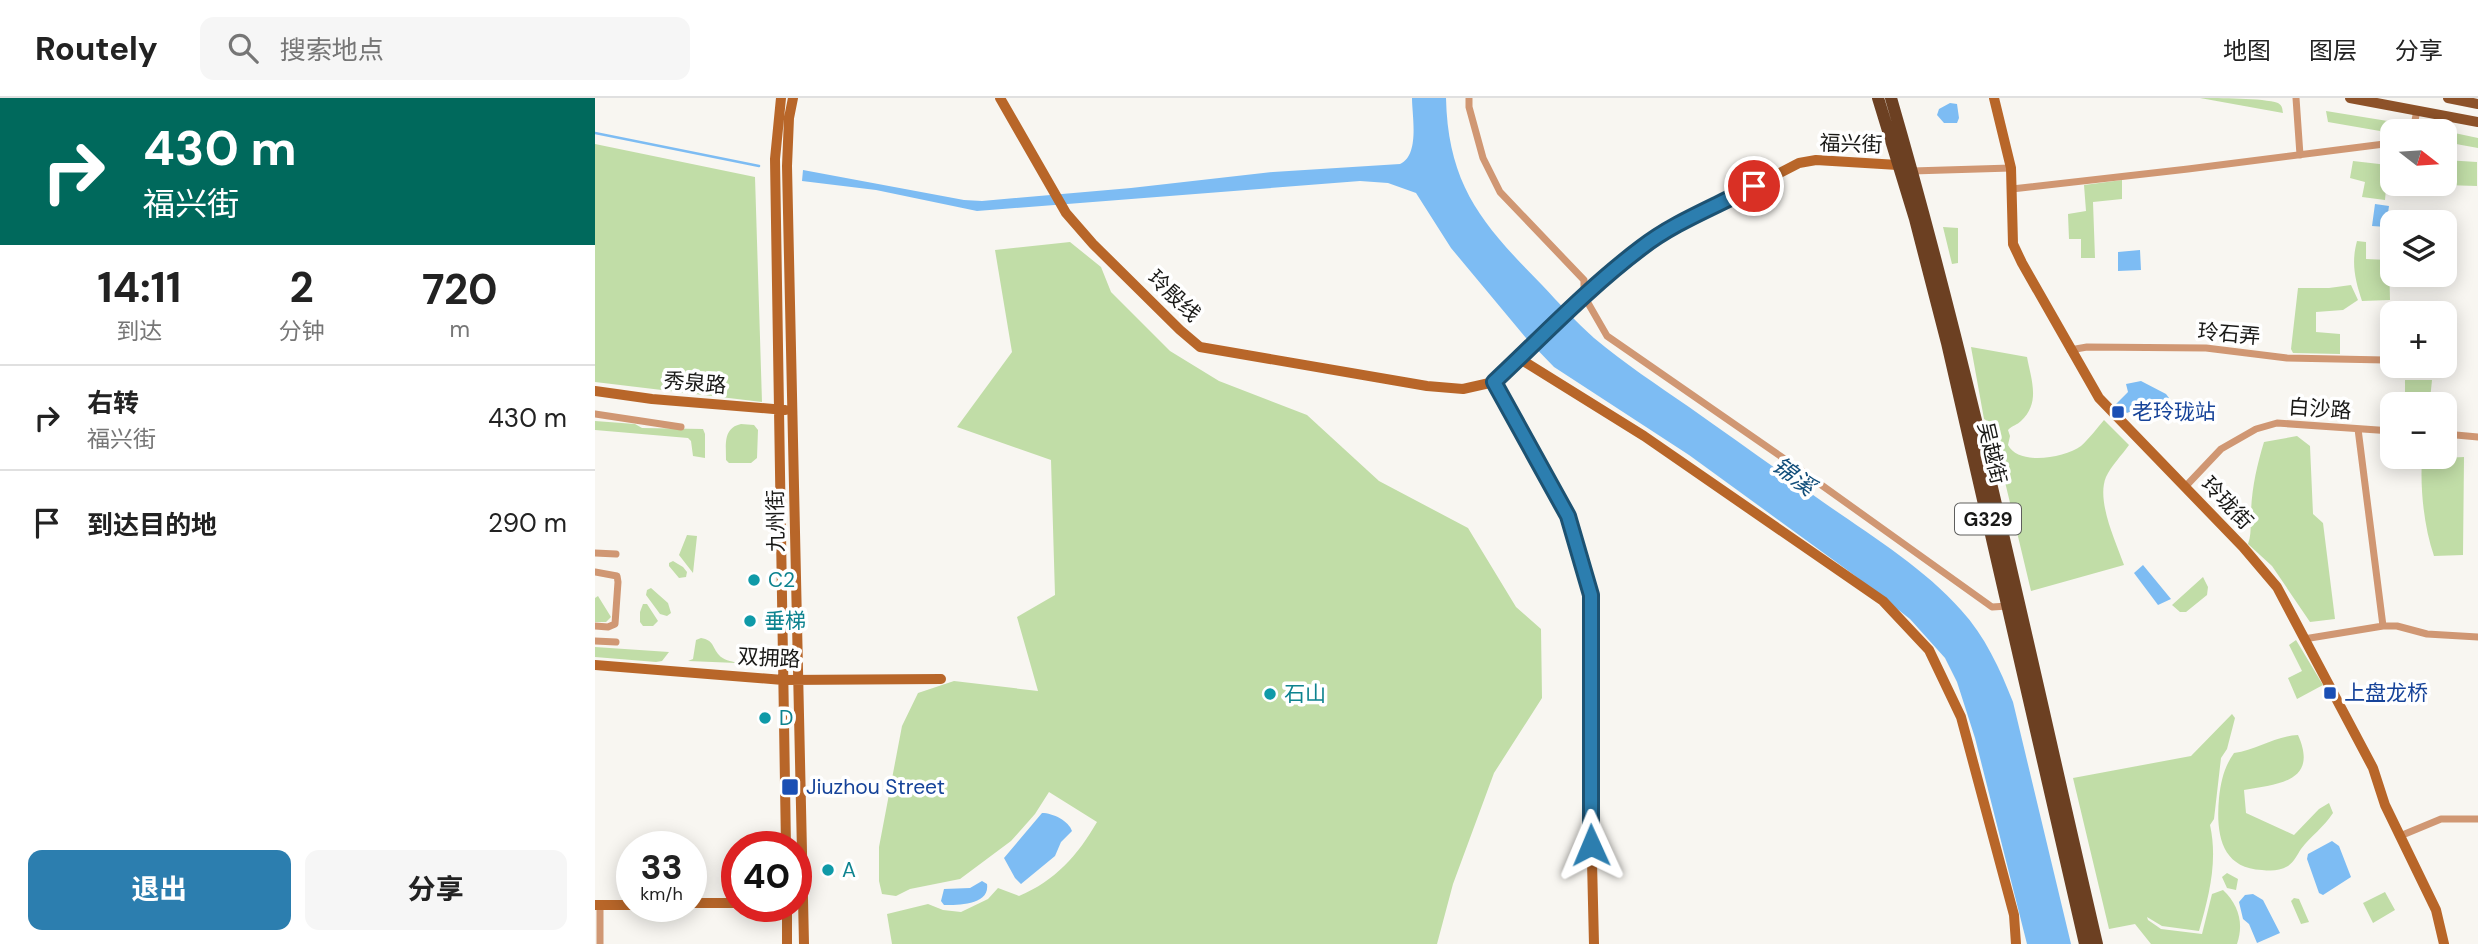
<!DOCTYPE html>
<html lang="zh">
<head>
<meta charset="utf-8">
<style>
  body { margin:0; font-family:"DM Sans","Noto Sans SC",sans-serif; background:#f6f6f6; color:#222; height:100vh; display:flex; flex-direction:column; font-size:26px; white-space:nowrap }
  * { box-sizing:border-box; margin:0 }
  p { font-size:23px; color:#767676 }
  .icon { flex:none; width:38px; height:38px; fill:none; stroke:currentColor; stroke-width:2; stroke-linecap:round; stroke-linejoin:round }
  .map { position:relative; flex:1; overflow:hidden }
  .side { display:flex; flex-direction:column; background:#fff; width:595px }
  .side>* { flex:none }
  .top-card { background:#00695c; color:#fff; overflow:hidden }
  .needle { width:46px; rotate:107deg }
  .buttons { position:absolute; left:1785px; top:21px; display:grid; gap:14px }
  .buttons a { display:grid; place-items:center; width:77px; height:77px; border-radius:14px; background:#fff; box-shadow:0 4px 18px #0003; font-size:35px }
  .speed { position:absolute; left:21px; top:733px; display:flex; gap:14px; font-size:35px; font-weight:700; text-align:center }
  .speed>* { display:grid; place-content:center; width:91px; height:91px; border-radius:50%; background:#fff; box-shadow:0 4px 18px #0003; line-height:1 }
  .speed small { font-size:18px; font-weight:400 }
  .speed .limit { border:10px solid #d22; background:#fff; color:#111 }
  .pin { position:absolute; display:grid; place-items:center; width:60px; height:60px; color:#fff; margin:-30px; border:4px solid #fff; border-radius:50%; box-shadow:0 2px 7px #0007 }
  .me { position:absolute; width:77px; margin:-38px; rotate:359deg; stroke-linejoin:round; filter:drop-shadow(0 0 5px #0008) }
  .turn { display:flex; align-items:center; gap:24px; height:147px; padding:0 28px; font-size:32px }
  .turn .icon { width:91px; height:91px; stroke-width:2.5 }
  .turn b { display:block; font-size:49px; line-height:60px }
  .eta { display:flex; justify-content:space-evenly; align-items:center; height:119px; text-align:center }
  .eta b { font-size:42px; font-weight:700; line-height:49px }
  .primary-button { display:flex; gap:14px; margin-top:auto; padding:14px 28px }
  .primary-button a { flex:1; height:80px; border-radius:14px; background:#2c7eaf; color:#fff; font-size:28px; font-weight:700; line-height:80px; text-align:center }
  .primary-button a+a { background:#f6f6f6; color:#222 }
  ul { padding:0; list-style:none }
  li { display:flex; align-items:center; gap:21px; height:105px; padding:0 28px; border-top:2px solid #e0e0e0 }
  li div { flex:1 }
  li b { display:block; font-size:26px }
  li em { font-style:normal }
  header { display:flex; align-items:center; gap:42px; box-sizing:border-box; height:98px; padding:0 35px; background:#fff; border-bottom:2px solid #e0e0e0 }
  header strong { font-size:33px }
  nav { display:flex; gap:38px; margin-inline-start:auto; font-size:24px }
  .search { width:490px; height:63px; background:#f6f6f6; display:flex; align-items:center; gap:18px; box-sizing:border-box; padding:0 24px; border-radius:14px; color:#767676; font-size:26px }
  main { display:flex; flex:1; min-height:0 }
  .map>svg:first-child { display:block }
</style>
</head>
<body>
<header>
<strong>Routely</strong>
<div class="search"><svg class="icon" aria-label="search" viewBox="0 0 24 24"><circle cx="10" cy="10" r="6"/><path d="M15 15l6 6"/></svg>搜索地点</div>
<nav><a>地图</a><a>图层</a><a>分享</a></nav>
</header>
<main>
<section class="side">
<div class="top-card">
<div class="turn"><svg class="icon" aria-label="right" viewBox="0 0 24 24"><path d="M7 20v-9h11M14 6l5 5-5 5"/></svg><div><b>430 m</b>福兴街</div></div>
</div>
<div class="eta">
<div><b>14:11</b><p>到达</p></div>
<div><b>2</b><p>分钟</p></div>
<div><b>720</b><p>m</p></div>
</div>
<ul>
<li><svg class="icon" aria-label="right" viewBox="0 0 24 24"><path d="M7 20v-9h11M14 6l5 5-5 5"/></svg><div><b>右转</b><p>福兴街</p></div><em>430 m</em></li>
<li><svg class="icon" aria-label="arrive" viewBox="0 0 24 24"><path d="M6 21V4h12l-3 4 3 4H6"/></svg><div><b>到达目的地</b></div><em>290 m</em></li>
</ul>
<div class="primary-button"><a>退出</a><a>分享</a></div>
</section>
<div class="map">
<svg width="1883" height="846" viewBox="0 0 1883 846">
  <rect width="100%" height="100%" fill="#f8f6f1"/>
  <path fill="#c1dda7" d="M1605 0C1623 0 1668 0 1683 5 1688 8 1687 11 1688 15Z
    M1731 13 1811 26V33H1797V38L1785 39V33L1733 24Z
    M1850 33 1883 40V50L1850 44Z
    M0 46 160 79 167 304 0 284Z
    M1850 62 1882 64V88L1849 87Z
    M1758 63 1793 67 1790 102 1767 99 1770 84 1755 80Z
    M1527 82V101L1498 104 1500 160H1486V141H1474L1473 116 1491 113 1489 87Z
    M1348 129 1363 130V165L1357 166Z
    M1762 143 1771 144V161L1794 162 1795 202 1767 203C1760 182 1756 165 1762 143Z
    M475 144 506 169 516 194 575 253 624 283 712 317 784 383 873 430 921 509 946 531 947 600 899 675 858 786 842 846H297L292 816 333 806 348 812 366 814 393 801 403 790 424 798C460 783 483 757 502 724L454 694 440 716 416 743 365 781 315 791 301 798 287 796 284 783V749L307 628 323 595 359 583 443 593 422 519 460 497 456 362 362 329 417 254 400 152Z
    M1756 187 1763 202 1748 212 1721 214V234L1745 236V256L1698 255 1696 251 1703 190H1734Z
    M1376 249 1432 259C1436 281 1446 305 1426 323 1422 327 1418 327 1413 332L1415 338 1413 347C1424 368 1469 360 1486 348 1494 341 1502 330 1509 322L1534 347C1527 357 1516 368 1511 379 1501 403 1521 444 1529 467L1436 493 1396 325 1389 321Z
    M1810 282H1837L1835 302 1810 299Z
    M0 323 40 326 47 330 108 331 110 336V360L98 358 96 343 93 340 0 332Z
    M146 326 159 327 163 332 162 360 156 365H134L131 362C131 346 128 330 146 326Z
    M1702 338 1715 348 1718 416 1728 425 1740 521 1715 524 1677 468 1653 446C1657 435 1655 426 1656 414 1657 389 1662 367 1669 344Z
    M1869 359 1868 457 1839 458C1829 429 1825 391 1827 361Z
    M92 437 102 438 98 475 84 457Z
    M78 463 88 469 92 474 91 479 84 480 74 468V465Z
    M1608 479 1613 489 1612 497 1591 514H1585L1577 507Z
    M56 490 73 505 76 515 72 518 65 516 51 497 52 492Z
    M3 498 16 519 11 524H0V500Z
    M48 506H52L63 523 58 528H48L45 524V514Z
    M106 540C119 542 117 549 124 557 128 562 136 563 142 565L93 563 98 561 101 542Z
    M1701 542 1728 587 1702 601 1693 580 1707 573 1694 547Z
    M0 549 74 554 67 563 61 564 0 559Z
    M1637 616 1640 620 1632 651 1626 660 1619 721 1615 727C1623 763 1614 798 1604 833L1567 828 1552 819 1553 822 1566 831 1607 836 1617 796 1628 792C1644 807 1649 826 1642 846H1556L1540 826 1514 831 1478 680 1596 658Z
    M1703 637C1724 684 1683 686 1649 692L1651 715 1699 737 1724 711 1734 705 1738 715C1729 729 1716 738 1706 751 1702 757 1699 764 1693 768 1684 773 1677 773 1667 772 1625 770 1621 734 1624 700 1626 683 1629 669 1639 655 1662 652 1680 638 1703 637Z
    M1632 775 1643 781 1641 792 1632 790 1627 779Z
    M1790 794 1800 812 1778 825 1768 805Z
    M1699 800 1704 801 1714 824 1706 826 1696 803Z"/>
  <path fill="#7dbcf3" d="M817 0H851C853 88 888 127 947 187 964 205 981 224 999 240 1029 265 1062 287 1094 309 1139 341 1183 372 1228 404 1275 437 1328 469 1366 512 1390 538 1405 571 1418 604L1476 846H1432L1380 640 1362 584 1350 560 1315 521 1259 477 1094 357 959 269 931 240 856 150 821 95 793 85 765 83 382 113 281 92 207 83 208 72 369 102 387 103 536 90 678 74 805 66C825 57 817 18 817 0Z
    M1355 5 1362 6 1364 20 1362 25H1349L1342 17 1344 11Z
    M1780 106 1794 108 1791 129 1777 128Z
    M1545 152 1546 172 1523 173V154Z
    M1546 283 1571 296 1574 300 1568 318 1564 321 1552 317 1544 310 1532 315 1521 306 1533 294 1531 286Z
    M1548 467 1576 501 1563 507 1539 475Z
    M447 715C458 715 474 723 477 733L466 744 460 758 426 786 420 780 409 760Z
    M1737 743 1744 748 1756 779 1728 797 1724 795 1712 761 1713 756Z
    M387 783 392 786C395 807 364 807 349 807L346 803 349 791 375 790Z
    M1658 796 1668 802 1685 835 1662 845 1654 826 1648 821 1644 804 1650 797Z"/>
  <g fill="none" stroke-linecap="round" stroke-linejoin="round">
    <path stroke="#7dbcf3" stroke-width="2.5" d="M0 35 164 68"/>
    <path stroke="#d09773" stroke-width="7" d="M874 0V9L888 60 905 94 989 182V198L1012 238 1204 371 1397 509 1413 508
      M1701 0 1705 57
      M1818 33 1822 12
      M1317 73 1416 70
      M1417 91 1593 71 1797 45
      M1475 252 1492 249 1611 250 1692 260 1790 262
      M0 316 86 329
      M1763 331 1788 528
      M1850 336 1883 339
      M1590 389 1626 351 1661 331 1682 325 1797 333
      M0 455 21 456
      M0 474 22 478 23 484 20 526 13 529 0 528
      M1709 541 1788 528H1802L1832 536 1883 539
      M0 543 21 544
      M1805 738 1846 721H1883
      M5 807V846"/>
    <path stroke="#b86629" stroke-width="10" d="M186 0 180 61 191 749
      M198 0 194 20 192 68 209 846
      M405 0 471 115 498 146 585 232 605 249 832 288 868 291 899 284
      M1399 0 1416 70 1418 146 1427 165 1504 300 1648 449 1682 489 1778 670 1790 707 1841 812 1849 846
      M925 261 1049 338 1288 503 1334 552 1366 619 1419 817 1421 846
      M0 293 57 301 190 312
      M0 567 188 582 346 581
      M96 805H142
      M0 807H37
      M192 808V846
      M999 846 996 722V497L973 418 899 284 989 198 1046 149 1069 135 1204 65 1221 62 1303 67"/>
    <path stroke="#8d5229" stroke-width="10" d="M1755 0 1883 24
      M1853 0 1883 6"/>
    <path stroke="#6c4022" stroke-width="12" d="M1283 0 1320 121 1352 245 1490 846
      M1296 0C1377 279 1436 563 1502 846"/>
  </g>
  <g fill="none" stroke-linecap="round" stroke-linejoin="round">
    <g stroke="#1d5272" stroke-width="18">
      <path id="route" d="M996 747V497L973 418 899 284C947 239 993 190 1046 150 1079 124 1122 108 1159 88"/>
    </g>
    <use href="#route" stroke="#2c7eaf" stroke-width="12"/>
  </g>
  <g fill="#1a4fb4" stroke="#fff" stroke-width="2.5">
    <rect x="1516" y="307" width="14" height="14" rx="3.5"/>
    <rect x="1728" y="588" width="14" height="14" rx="3.5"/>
    <rect x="186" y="680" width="18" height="18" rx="3.5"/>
  </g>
  <g fill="#0f9aa8" stroke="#fff" stroke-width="2.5">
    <circle cx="159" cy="482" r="7"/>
    <circle cx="155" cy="523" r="7"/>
    <circle cx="675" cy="596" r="7"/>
    <circle cx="170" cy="620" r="7"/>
    <circle cx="233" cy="772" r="7"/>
  </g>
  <g text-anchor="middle" stroke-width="7" stroke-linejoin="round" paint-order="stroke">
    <rect fill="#fff" stroke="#5e5e5d" stroke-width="2" x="1360" y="405.5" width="66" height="31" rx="5"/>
    <g font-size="19" font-weight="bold" fill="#191917">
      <text x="1393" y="428">G329</text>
    </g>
    <g font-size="21" fill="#191917" stroke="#fff">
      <text transform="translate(1256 46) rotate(2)" y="7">福兴街</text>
      <text transform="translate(579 198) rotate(44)" y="7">玲殷线</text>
      <text transform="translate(1634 236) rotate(5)" y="7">玲石弄</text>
      <text transform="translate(100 285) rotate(5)" y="7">秀泉路</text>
      <text transform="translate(1725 311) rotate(4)" y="7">白沙路</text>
      <text transform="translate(1397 355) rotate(77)" y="7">吴越街</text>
      <text transform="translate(1632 405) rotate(46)" y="7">玲珑街</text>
      <text transform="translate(181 423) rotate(-91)" y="7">九州街</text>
      <text transform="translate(174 560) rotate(3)" y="7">双拥路</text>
    </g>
    <g font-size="21" fill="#164399" stroke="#fff" text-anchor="start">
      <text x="1537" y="321">老玲珑站</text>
      <text x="1749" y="602">上盘龙桥</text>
      <text x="211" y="696">Jiuzhou Street</text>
    </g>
    <g font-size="21" fill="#0d838f" stroke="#fff" text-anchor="start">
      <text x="173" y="489">C2</text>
      <text x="169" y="530">垂梯</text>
      <text x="689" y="603">石山</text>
      <text x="184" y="627">D</text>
      <text x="247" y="779">A</text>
    </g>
    <g font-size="23" font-style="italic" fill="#134f7b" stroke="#fff">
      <text transform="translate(1199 378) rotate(37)" y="8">锦溪</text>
    </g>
  </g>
</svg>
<div class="buttons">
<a><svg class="needle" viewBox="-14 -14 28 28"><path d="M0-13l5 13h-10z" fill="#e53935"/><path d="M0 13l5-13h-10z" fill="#767676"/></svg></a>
<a><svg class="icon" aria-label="layers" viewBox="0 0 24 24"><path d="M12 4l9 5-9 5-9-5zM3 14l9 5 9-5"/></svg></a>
<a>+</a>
<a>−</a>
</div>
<div class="speed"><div>33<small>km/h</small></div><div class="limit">40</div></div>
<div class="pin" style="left:1159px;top:88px;background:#d93025"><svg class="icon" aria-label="arrive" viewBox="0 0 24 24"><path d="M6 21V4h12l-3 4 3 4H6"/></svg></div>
<svg class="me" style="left:996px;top:747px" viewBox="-20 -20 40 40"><path d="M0-17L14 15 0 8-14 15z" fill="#2c7eaf" stroke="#fff" stroke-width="4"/></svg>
</div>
</main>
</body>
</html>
